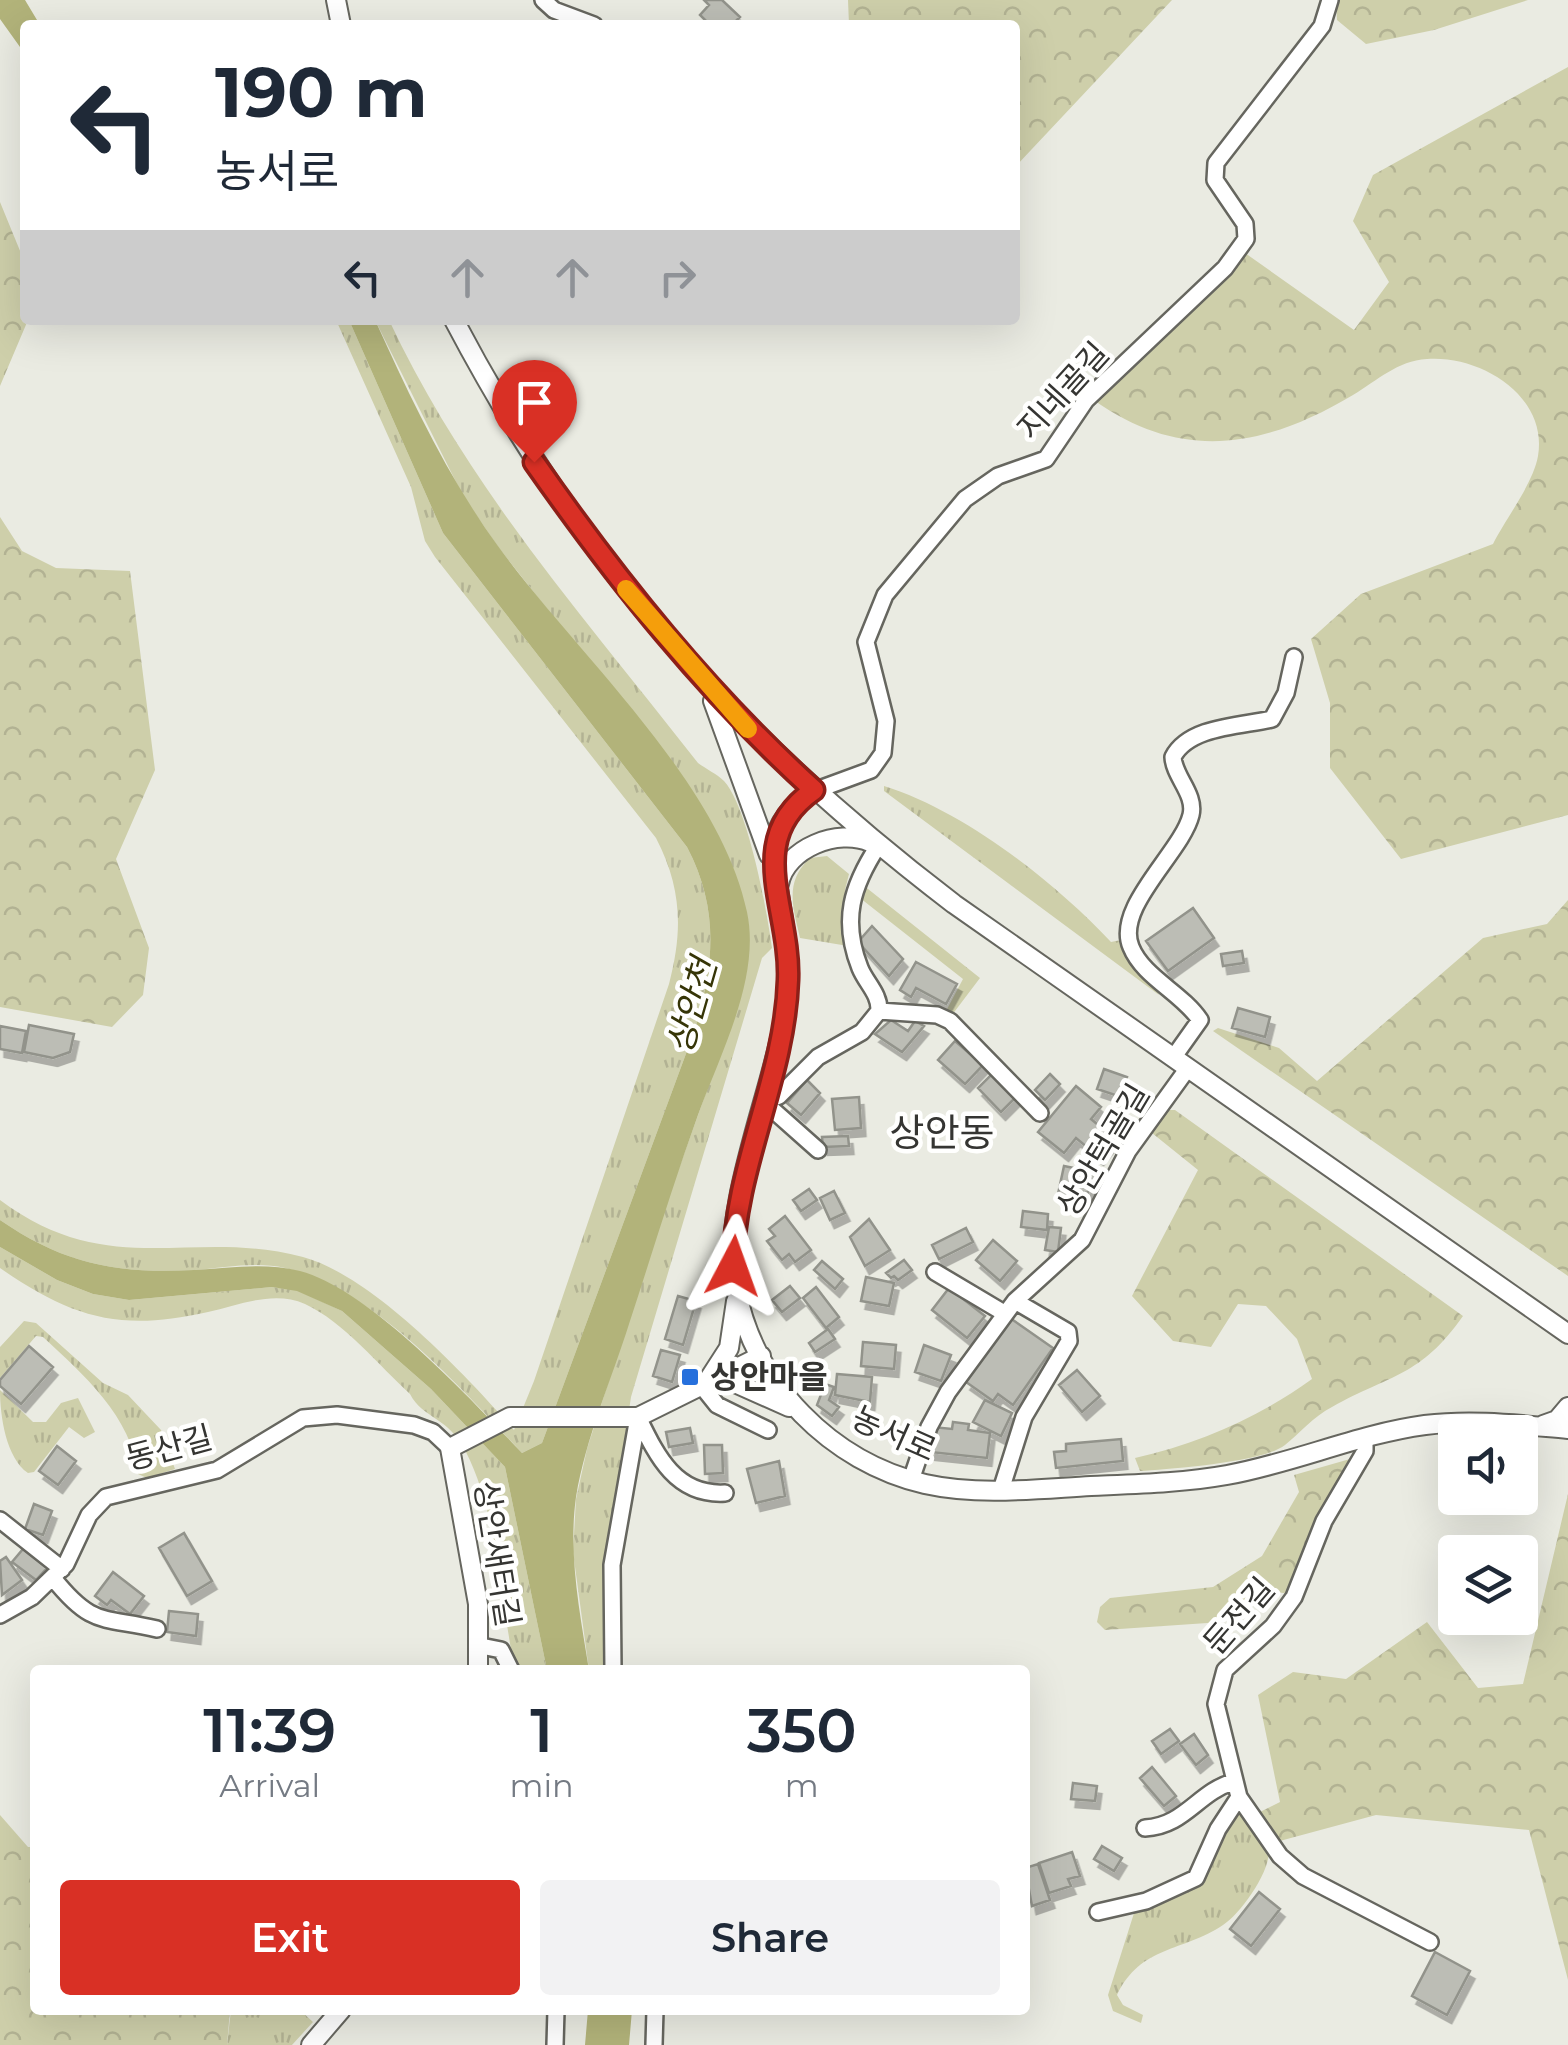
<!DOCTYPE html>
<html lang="en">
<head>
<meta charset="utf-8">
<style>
  body { margin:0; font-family:Montserrat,"Noto Sans KR",sans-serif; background:#f2f2f3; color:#1f2937; height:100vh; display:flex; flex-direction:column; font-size:38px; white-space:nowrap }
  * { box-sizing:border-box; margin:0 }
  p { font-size:32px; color:#747a83 }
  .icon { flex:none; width:55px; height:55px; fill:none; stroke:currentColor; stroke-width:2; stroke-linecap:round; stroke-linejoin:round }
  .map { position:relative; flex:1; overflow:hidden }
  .side { position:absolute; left:30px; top:1665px; width:1000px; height:350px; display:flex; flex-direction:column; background:#fff; border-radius:10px; box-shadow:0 10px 40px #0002 }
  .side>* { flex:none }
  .guide { position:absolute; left:20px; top:20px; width:1000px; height:305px; border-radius:10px; box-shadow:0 10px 40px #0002; background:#fff; color:#1f2937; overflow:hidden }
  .buttons { position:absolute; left:1438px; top:1415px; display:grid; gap:20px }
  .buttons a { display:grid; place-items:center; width:100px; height:100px; border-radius:10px; background:#fff; box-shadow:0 10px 40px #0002; font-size:50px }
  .pin { position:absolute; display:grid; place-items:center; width:85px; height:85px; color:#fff; margin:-102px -42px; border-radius:50% 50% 50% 0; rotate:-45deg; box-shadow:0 0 10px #0007 }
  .pin .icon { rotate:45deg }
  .me { position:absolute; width:110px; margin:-55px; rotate:4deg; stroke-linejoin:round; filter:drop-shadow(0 0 8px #0008) }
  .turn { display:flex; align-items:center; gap:35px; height:210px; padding:0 30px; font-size:45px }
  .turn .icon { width:130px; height:130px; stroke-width:2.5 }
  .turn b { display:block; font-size:70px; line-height:85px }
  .lanes { display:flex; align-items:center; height:95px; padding:0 30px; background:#0003; justify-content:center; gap:50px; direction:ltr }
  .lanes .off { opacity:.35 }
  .eta { display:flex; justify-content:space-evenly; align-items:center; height:170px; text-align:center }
  .eta b { font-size:60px; font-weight:600; line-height:70px }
  .action { display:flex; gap:20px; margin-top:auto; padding:20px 30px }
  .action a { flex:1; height:115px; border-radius:10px; background:#d93025; color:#fff; font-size:40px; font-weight:600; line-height:115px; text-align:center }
  .action a+a { background:#f2f2f3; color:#1f2937 }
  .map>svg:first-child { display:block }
</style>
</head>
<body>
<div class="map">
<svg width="1568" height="2045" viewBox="0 0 1568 2045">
  <defs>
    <pattern id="grass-tufts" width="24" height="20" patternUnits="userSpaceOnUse" patternTransform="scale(2.5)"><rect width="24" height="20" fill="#cecfaa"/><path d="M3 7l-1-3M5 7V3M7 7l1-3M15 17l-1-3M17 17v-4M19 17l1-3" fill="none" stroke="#b2b293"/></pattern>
    <pattern id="forest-crowns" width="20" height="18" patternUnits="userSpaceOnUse" patternTransform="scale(2.5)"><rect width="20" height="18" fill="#cecfaa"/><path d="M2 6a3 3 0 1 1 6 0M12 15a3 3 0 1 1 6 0" fill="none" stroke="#b2b293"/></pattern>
    <filter id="shadow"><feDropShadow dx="4.5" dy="8" stdDeviation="0" flood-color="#0004"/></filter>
  </defs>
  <rect width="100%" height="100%" fill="#eaebe2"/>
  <path fill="url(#grass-tufts)" d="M336 320H349L443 533 687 847C720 910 714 966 694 1032L542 1443 522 1453C461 1388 374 1289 285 1268 256 1261 224 1268 194 1270 117 1274 64 1264 0 1220V1200C110 1282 191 1227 303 1257 373 1276 467 1376 514 1430L534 1381 669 984C683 931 682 888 656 838L435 557 425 541 411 487Z
    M375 320H389C468 488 585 618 698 763 706 769 717 774 724 781 748 807 767 911 772 948L762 958 631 1397 606 1563 608 1670H589L573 1552 576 1499 587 1449 660 1221 735 1012 749 945 693 794 499 548 463 496Z
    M884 786C964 811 1054 881 1111 942L1121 940 1159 995 884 791Z
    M827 856 849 874 845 890 848 946 800 938C793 907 784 882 810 858Z
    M863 885 980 978 952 1015 946 1011 963 979 860 898Z
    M0 1247 57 1280 93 1294 129 1300 272 1287 297 1290 342 1311 431 1389 505 1467 547 1670H515C500 1599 499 1518 466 1452 449 1417 423 1419 410 1394 379 1366 344 1322 305 1304 274 1290 239 1305 208 1312 120 1332 72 1318 0 1268Z
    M24 1321 36 1323 103 1383 128 1395 161 1430 175 1469 147 1478 138 1474C132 1417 83 1374 43 1337L36 1336 0 1378V1347Z
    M0 1390 33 1422H46L61 1403 78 1398 95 1432 84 1438 69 1427 34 1472 28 1473C6 1458 0 1416 0 1390Z
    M1236 1808 1243 1809C1250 1821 1264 1835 1268 1848 1274 1867 1240 1915 1223 1925 1183 1952 1141 1945 1117 1995L1123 2005 1143 2015 1141 2023 1113 2011 1108 1995 1135 1910 1199 1882Z
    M231 2010H300L313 2022 292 2045H227Z"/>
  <path fill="url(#forest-crowns)" d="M848 0H1172L1015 167V25H849Z
    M1336 0H1528L1434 30 1366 44 1337 20Z
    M1568 67V815L1401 859 1330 768V703L1311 639 1361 594 1493 544C1506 518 1533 484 1538 456 1548 396 1481 355 1427 359 1397 361 1378 380 1353 395 1266 447 1183 463 1095 401L1212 292 1245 253 1354 330 1389 282 1353 221 1373 175Z
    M0 202 25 263 28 320 0 386Z
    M0 517 22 551 56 568 130 571 155 770 116 859 149 948 143 995 112 1027 0 1007Z
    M1568 900V1276L1213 1031 1218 1028 1279 1048 1317 1081 1483 938 1547 924Z
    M1169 1110H1175L1463 1316C1420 1377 1391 1374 1332 1407 1314 1416 1299 1434 1285 1445 1264 1462 1169 1469 1140 1471L1135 1458C1200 1443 1258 1418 1312 1379L1297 1339 1266 1306 1238 1304 1211 1347 1173 1341 1132 1296 1198 1170 1152 1133Z
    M1350 1459 1289 1594 1271 1591 1222 1622 1105 1630 1097 1622 1100 1607 1110 1598 1213 1587 1262 1556 1299 1492 1294 1475Z
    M1568 1494V1980L1529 1830 1376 1815 1276 1842 1256 1814 1280 1802 1258 1695 1293 1672 1346 1679 1427 1622 1478 1688 1523 1684Z
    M0 1815 28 1847H35V2010H230L227 2045H0Z"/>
  <path fill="#b2b37a" d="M0 0H25L40 25H25V54L0 19Z
    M349 320H375C411 399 447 476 498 546 576 654 719 780 747 912 761 978 720 1054 698 1115 673 1184 652 1254 629 1324 611 1381 586 1437 576 1497 568 1554 580 1614 589 1670H547L505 1467 431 1389 342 1311 297 1291 272 1287 129 1300 93 1294 57 1280 0 1247V1220C64 1264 117 1274 194 1270 230 1268 264 1262 300 1271 369 1289 472 1400 522 1453L542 1443 694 1032C714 966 720 910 687 847L443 533Z
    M588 2010H632L629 2045H585Z"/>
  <path fill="#bcbdb5" stroke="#92938b" stroke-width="2.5" filter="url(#shadow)" d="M704 0H722L740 17 732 25H710L700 15 709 5Z
    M1193 908 1214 938 1168 971 1146 941Z
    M872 926 903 959 889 976 858 942Z
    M1242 951 1244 963 1223 966 1221 954Z
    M916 962 957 984 946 1004 916 988 911 997 900 990Z
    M1238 1008 1270 1017 1265 1037 1232 1028Z
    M891 1020 908 1031 915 1021 924 1026 902 1052 875 1034Z
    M29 1025 74 1034 70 1052 53 1058 24 1052Z
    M0 1026 26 1031 22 1053 0 1049Z
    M955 1041 983 1065 965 1084 938 1060Z
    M1104 1069 1127 1077 1121 1097 1097 1089Z
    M992 1074 1015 1098 1001 1112 978 1088Z
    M1050 1074 1060 1084 1045 1100 1035 1090Z
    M807 1080 820 1093 801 1115 787 1103Z
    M1076 1086 1101 1107 1091 1119 1114 1138 1099 1157 1076 1138 1064 1153 1038 1132Z
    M859 1097 861 1128 835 1130 832 1099Z
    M848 1136 849 1146 823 1147 822 1137Z
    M1064 1166 1099 1173 1097 1185 1090 1184 1088 1193 1073 1190 1072 1197 1058 1194Z
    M809 1189 817 1200 801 1211 793 1200Z
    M834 1191 845 1213 830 1220 820 1198Z
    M1023 1211 1048 1214 1047 1230 1021 1227Z
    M785 1216 811 1250 795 1262 789 1254 782 1260 767 1241 775 1236 769 1229Z
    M869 1219 890 1250 865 1266 850 1237Z
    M1049 1227 1061 1228 1058 1252 1045 1250Z
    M966 1228 973 1242 939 1259 932 1245Z
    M993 1240 1017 1261 1000 1281 976 1260Z
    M904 1260 912 1270 898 1280 894 1276 891 1278 886 1273Z
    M822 1261 843 1279 835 1289 814 1270Z
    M866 1277 894 1283 889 1306 861 1301Z
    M790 1286 800 1298 782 1312 772 1300Z
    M816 1287 839 1317 826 1328 803 1298Z
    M949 1288 985 1316 967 1338 932 1310Z
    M678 1296 696 1301 683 1345 665 1339Z
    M1010 1318 1053 1348 1013 1405 998 1394 993 1401 966 1382Z
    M828 1329 835 1339 815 1352 809 1343Z
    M863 1342 896 1345 894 1369 861 1366Z
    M924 1345 951 1355 941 1381 915 1372Z
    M29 1346 53 1367 21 1404 0 1386V1380Z
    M661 1350 680 1355 672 1382 653 1376Z
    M1077 1370 1100 1396 1082 1412 1059 1385Z
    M837 1374 872 1377 870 1402 835 1395Z
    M825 1384 834 1387 829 1400 839 1407 832 1416 817 1405Z
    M985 1400 1012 1413 1001 1436 973 1422Z
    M953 1422 969 1424 968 1430 990 1433 987 1458 930 1452 933 1427 952 1429Z
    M690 1428 693 1443 669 1447 666 1432Z
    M1121 1439 1123 1461 1056 1468 1054 1452 1066 1451V1444Z
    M704 1445H722L723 1473 705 1474Z
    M57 1446 76 1461 58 1485 39 1471Z
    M779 1461 785 1496 756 1503 747 1469Z
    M34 1504 52 1511 43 1535 25 1529Z
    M184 1533 212 1581 187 1596 159 1548Z
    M23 1549 47 1568 36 1580 12 1562Z
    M6 1557 22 1580 2 1595 0 1561Z
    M113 1572 144 1596 130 1614 111 1600 107 1605 95 1596Z
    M169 1611 198 1614 196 1636 167 1632Z
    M1170 1729 1179 1741 1161 1754 1152 1741Z
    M1194 1734 1208 1755 1196 1765 1180 1744Z
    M1152 1767 1176 1796 1164 1806 1140 1778Z
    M1073 1783 1097 1786 1095 1801 1071 1799Z
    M1102 1846 1122 1858 1114 1871 1094 1859Z
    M1072 1852 1080 1876 1068 1879 1071 1886 1049 1893 1039 1863Z
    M1038 1864 1050 1900 1032 1906 1025 1868Z
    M1259 1892 1280 1909 1251 1946 1230 1929Z
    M1435 1952 1470 1971 1447 2015 1412 1996Z"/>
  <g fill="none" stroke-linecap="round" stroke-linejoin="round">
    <g stroke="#66665f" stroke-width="20">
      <path id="minor" d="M543 0 554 10 594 25
        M814 791 871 770 883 753 886 721 866 642 885 595 965 499 998 476 1046 459 1086 400 1225 268 1246 239 1245 224 1215 180 1216 163 1322 26 1330 0
        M879 1011 937 1015 950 1021 1040 1113
        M1173 1058 1200 1020C1182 993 1143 977 1131 947 1114 907 1182 852 1191 815 1196 794 1174 777 1173 757 1189 726 1242 726 1272 719L1286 693 1294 657
        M818 1150 764 1102 779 1096 818 1057 862 1032 879 1011C880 994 866 983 860 968 841 920 852 886 878 846
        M935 1272 1004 1313
        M701 1385 717 1405 768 1430
        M638 1417C656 1454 675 1496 725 1493
        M1365 1439V1451L1324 1521 1294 1597 1273 1626 1225 1670 1216 1704 1239 1797 1280 1856 1303 1876 1430 1942
        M911 1480 929 1427 948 1392 1015 1301 1082 1240 1128 1151 1188 1068
        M1001 1490 1024 1417 1069 1341 1068 1332 1015 1301
        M0 1520 62 1569
        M53 1578C93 1628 103 1616 157 1629
        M0 1615 32 1597 66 1564 89 1515 106 1497 217 1470 303 1418 337 1415 414 1425 433 1432 450 1448
        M481 1646 501 1650 511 1670
        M613 1670 612 1565 638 1417
        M1145 1828C1185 1826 1198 1792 1233 1782
        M1098 1912 1146 1901 1196 1878 1218 1829 1239 1797
        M555 2045 556 2010
        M654 2045 655 2010"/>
    </g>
    <g stroke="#66665f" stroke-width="22">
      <path id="tertiary" d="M336 0 341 25
        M454 320C584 567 734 736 954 904L1568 1334
        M713 701 769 855
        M814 791C791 806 777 822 772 850 779 905 795 959 785 1015 771 1096 720 1209 736 1289 754 1384 831 1462 925 1484 979 1496 1037 1489 1091 1486 1136 1484 1182 1483 1227 1475 1294 1463 1358 1434 1425 1425 1473 1419 1520 1425 1568 1429
        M779 884C786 848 838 828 870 842
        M709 1379 729 1348 736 1301
        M711 1382 735 1383 789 1407
        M1543 1425 1557 1420 1568 1407
        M478 1670V1604L450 1448 510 1417H638L761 1356
        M311 2045 341 2010"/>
    </g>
    <use href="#minor" stroke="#fff" stroke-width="15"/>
    <use href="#tertiary" stroke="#fff" stroke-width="18"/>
  </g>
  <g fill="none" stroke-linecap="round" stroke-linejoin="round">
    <g stroke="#8d1f18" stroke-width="25">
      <path id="route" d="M534 462C618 582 706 692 814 790 742 840 791 908 788 980 785 1078 734 1168 733 1266"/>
    </g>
    <use href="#route" stroke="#d93025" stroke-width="18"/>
    <path stroke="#f59e0b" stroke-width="18" d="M626 589 748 729"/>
  </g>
  <rect fill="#2670dc" stroke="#fffffe" stroke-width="4" x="680" y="1367" width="20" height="20" rx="5"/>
  <g text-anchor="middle" stroke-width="9" stroke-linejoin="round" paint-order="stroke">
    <g font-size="32" fill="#353532" stroke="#fffffe">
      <text transform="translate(1063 391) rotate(-48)" y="11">지네골길</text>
      <text transform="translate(1103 1150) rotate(-59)" y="11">상안턱골길</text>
      <text transform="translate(894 1434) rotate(24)" y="11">농서로</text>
      <text transform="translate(169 1448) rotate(-15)" y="11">동산길</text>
      <text transform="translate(497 1554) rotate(81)" y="11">상안새터길</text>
      <text transform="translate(1239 1616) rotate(-49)" y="11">둔전길</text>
    </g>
    <g font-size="32" font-weight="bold" fill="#353532" stroke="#fffffe" text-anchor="start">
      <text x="710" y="1388">상안마을</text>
    </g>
    <g font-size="35" font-style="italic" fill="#363507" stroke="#fffffe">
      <text transform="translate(692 1006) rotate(-74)" y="12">상안천</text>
    </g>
    <g font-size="38" fill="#353532" stroke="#fffffe">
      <text x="942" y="1146">상안동</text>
    </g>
  </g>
</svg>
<div class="buttons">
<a><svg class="icon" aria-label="sound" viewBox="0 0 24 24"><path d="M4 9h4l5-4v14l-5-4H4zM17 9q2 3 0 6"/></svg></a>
<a><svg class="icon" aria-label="layers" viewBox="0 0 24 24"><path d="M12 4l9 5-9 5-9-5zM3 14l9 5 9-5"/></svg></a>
</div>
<div class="pin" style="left:534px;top:462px;background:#d93025"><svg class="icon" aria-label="arrive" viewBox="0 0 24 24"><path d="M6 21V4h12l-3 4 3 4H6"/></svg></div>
<svg class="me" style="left:733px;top:1266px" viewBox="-20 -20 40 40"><path d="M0-17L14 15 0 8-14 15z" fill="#d93025" stroke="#fff" stroke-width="4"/></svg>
<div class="guide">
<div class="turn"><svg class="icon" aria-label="left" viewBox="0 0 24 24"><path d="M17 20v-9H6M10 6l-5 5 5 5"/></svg><div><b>190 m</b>농서로</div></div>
<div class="lanes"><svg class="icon" aria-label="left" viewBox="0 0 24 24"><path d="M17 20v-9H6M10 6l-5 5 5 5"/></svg><svg class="icon off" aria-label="ahead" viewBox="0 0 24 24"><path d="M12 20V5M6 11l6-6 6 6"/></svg><svg class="icon off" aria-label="ahead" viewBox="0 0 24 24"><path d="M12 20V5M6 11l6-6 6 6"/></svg><svg class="icon off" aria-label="right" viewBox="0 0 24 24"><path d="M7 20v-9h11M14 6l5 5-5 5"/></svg></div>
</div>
<section class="side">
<div class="eta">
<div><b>11:39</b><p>Arrival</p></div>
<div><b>1</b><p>min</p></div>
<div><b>350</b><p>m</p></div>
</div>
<div class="action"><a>Exit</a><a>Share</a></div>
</section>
</div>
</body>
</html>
